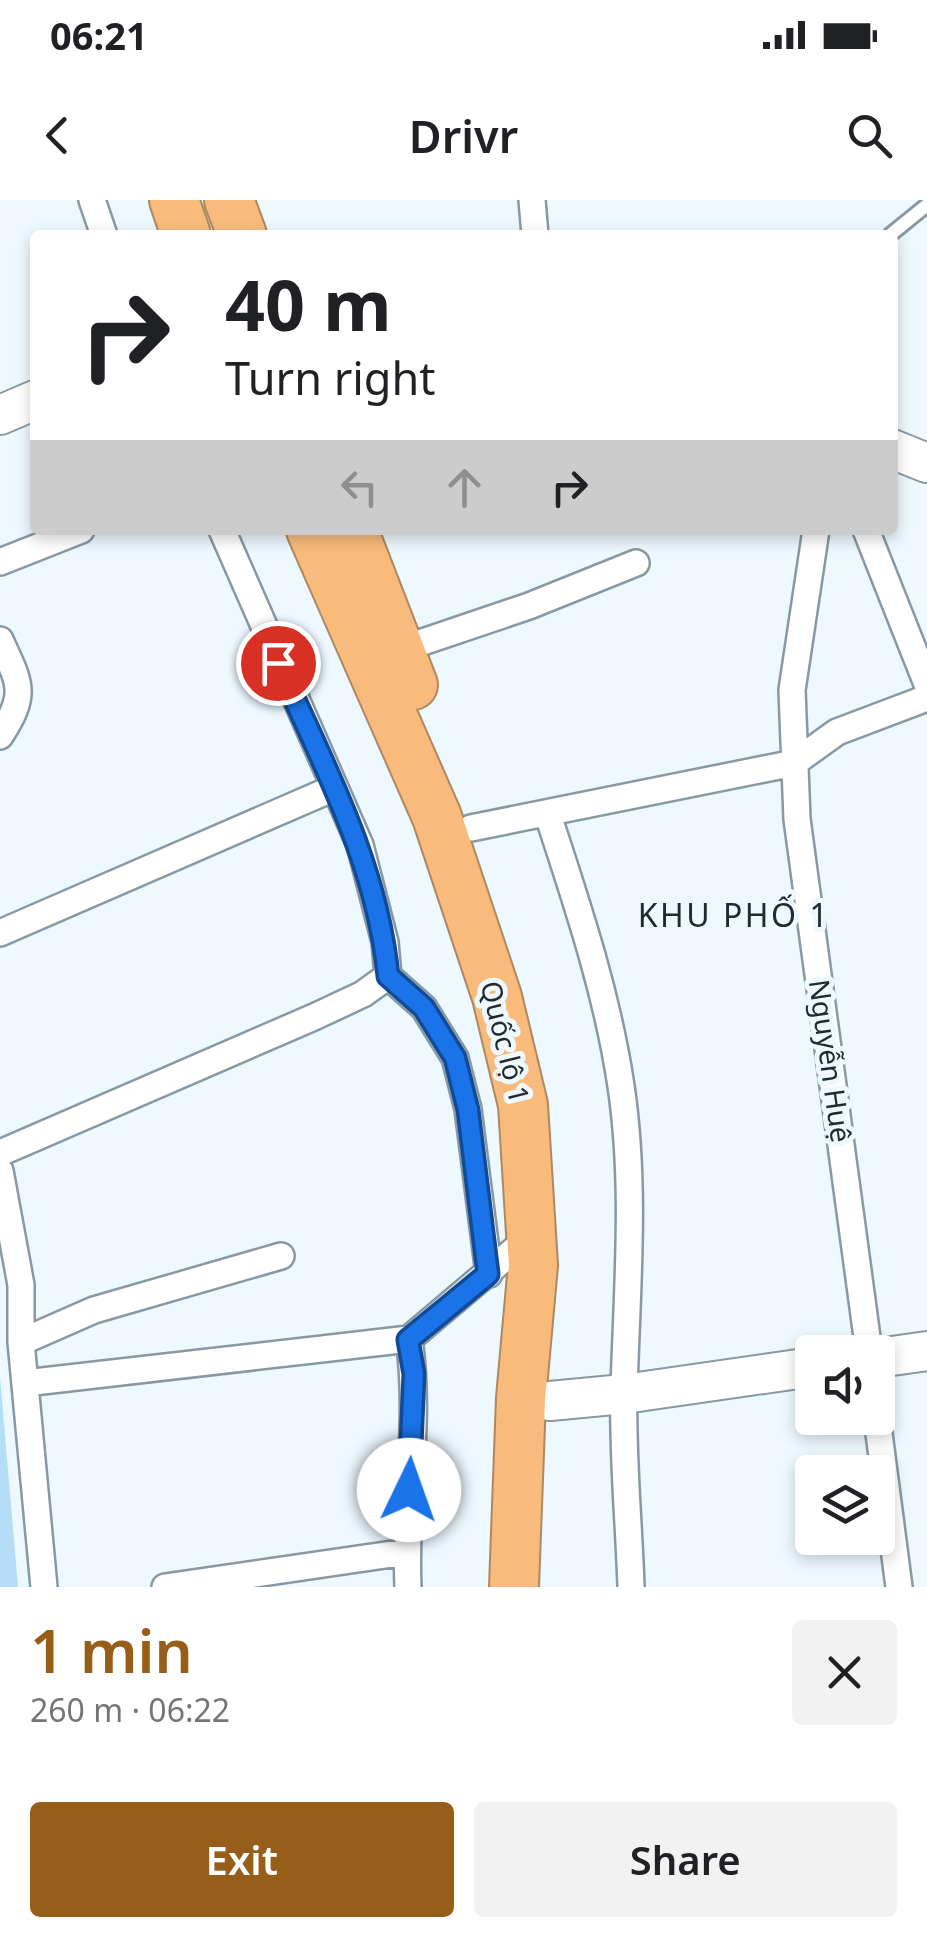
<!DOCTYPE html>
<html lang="en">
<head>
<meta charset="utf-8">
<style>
  body { margin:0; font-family:"Noto Sans",sans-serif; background:#f2f2f2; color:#202124; height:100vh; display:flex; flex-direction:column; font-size:38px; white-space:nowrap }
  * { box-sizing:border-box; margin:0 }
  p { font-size:32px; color:#757577 }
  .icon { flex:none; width:55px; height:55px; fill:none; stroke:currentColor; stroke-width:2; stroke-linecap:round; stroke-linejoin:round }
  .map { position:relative; height:1387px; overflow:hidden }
  .side { display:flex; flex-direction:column; background:#fff; flex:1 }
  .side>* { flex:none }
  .hud { position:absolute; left:30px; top:30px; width:868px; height:305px; border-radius:10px; box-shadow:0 5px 15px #0003; background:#fff; color:#202124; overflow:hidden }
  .tools { position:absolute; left:795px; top:1135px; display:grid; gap:20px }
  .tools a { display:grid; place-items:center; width:100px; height:100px; border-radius:10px; background:#fff; box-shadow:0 5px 15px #0003; font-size:50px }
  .pin { position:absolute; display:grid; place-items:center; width:85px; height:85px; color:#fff; margin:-42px; border:5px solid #fff; border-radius:50%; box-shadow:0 2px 10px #0007 }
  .me { position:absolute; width:110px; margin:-55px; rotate:3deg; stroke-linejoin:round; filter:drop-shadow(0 0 8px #0008) }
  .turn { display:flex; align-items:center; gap:35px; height:210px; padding:0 30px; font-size:45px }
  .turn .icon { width:130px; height:130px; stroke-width:2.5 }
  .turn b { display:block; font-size:70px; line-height:85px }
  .lanes { display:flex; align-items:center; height:95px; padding:0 30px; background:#0003; justify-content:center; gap:50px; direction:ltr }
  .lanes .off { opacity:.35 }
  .round { display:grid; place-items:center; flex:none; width:105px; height:105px; border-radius:10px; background:#f2f2f2 }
  .overview { display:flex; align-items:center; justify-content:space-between; height:170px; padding:0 30px }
  h1 { font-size:60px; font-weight:600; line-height:75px; color:#965e18 }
  .primary-button { display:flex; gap:20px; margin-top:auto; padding:20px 30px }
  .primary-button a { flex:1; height:115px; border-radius:10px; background:#965e18; color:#fff; font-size:40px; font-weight:600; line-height:115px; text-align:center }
  .primary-button a+a { background:#f2f2f2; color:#202124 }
  .status { display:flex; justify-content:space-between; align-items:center; height:70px; padding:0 50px; background:#fff; direction:ltr }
  .status svg { height:28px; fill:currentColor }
  header { display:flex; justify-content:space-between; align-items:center; height:130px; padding:0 30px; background:#fff; font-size:45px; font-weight:600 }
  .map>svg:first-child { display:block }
</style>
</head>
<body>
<div class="status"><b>06:21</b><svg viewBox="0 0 49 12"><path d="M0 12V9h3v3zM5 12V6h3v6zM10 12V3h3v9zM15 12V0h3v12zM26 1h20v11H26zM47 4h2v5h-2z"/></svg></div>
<header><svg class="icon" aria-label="back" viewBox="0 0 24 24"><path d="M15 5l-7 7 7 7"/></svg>Drivr<svg class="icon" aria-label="search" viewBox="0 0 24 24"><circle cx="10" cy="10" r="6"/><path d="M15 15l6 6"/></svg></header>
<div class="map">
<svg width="927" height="1387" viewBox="0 0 927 1387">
  <rect width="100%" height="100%" fill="#edf8ff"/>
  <path fill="#b4def8" d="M0 1177 18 1387H0Z"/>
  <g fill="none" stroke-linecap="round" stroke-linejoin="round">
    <g stroke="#8999a3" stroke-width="18">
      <path id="lane" d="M890 35 927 5"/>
    </g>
    <g stroke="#8999a3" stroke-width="30">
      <path id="street" d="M92 0 104 35
        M532 0 535 35
        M816 330 792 490 797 619 869 1152
        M866 330 927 484
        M0 362 81 330
        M0 440C20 484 28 493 0 536
        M399 450 529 406 636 363
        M548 615C577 704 607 792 621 886 636 986 627 1089 624 1189 622 1255 629 1322 631 1387
        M471 628 794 563 837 532 927 498
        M0 733 334 588
        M388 776 424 808 455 858 468 909 489 1074
        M0 953 314 817 363 794 388 776 385 742 360 645 222 330
        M0 971 21 1085V1142L44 1387
        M21 1142 94 1110 281 1056
        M25 1183 409 1139 532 1035
        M877 1218 899 1387
        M165 1387 406 1352
        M408 1387C404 1305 421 1221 409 1139"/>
    </g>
    <g stroke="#8999a3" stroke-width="42">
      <path id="secondary" d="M0 215 35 200
        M892 249 927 263
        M878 1158 927 1151
        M550 1201 624 1194 812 1167"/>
    </g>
    <g stroke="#ad8860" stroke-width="52">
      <path id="highway" d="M174 0 186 35
        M229 0 242 35
        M311 330 437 617 497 797 523 905 533 1065 521 1198 514 1387
        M353 330 413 485"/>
    </g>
    <use href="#lane" stroke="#fff" stroke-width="12"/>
    <use href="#street" stroke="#fff" stroke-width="25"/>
    <use href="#secondary" stroke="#fff" stroke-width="38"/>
    <use href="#highway" stroke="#f8bb7b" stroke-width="48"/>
  </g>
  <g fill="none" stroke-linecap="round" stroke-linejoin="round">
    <g stroke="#114b97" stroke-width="25">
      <path id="route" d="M278 463C323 564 377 663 388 776L424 808 455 858 468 910 488 1074 408 1140 414 1174 409 1290"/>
    </g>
    <use href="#route" stroke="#1a73e8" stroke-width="18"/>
  </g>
  <g text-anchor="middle" stroke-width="10" stroke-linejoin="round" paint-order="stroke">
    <g font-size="28" fill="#23292d" stroke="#edf8ff">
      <text transform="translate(505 842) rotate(76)" y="10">Quốc lộ 1</text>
      <text transform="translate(830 861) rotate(82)" y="10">Nguyễn Huệ</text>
    </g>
    <g font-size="32" letter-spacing="2.5" fill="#23292d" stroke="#edf8ff">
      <text x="734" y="727">KHU PHỐ 1</text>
    </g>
  </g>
</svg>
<div class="tools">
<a><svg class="icon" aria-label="sound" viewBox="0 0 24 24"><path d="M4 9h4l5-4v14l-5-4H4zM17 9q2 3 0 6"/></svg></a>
<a><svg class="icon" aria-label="layers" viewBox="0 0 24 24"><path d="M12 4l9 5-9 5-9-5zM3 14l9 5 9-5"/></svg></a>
</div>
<div class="pin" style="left:278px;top:463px;background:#d93025"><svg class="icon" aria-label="arrive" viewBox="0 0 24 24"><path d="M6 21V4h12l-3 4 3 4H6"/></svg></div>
<svg class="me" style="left:409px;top:1290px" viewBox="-20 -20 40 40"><circle r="19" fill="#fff"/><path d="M0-13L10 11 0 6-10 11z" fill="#1a73e8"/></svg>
<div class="hud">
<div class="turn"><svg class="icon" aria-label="right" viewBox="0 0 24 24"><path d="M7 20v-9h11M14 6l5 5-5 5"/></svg><div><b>40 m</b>Turn right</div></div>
<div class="lanes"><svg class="icon off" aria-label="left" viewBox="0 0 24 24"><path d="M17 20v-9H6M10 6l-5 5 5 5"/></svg><svg class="icon off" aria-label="ahead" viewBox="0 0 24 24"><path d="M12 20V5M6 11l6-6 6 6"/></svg><svg class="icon" aria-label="right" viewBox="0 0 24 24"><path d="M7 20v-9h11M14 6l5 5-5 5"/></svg></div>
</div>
</div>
<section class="side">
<div class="overview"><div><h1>1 min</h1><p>260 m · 06:22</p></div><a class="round"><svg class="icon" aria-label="close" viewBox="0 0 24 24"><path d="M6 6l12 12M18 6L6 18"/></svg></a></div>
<div class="primary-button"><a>Exit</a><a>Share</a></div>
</section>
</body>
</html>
